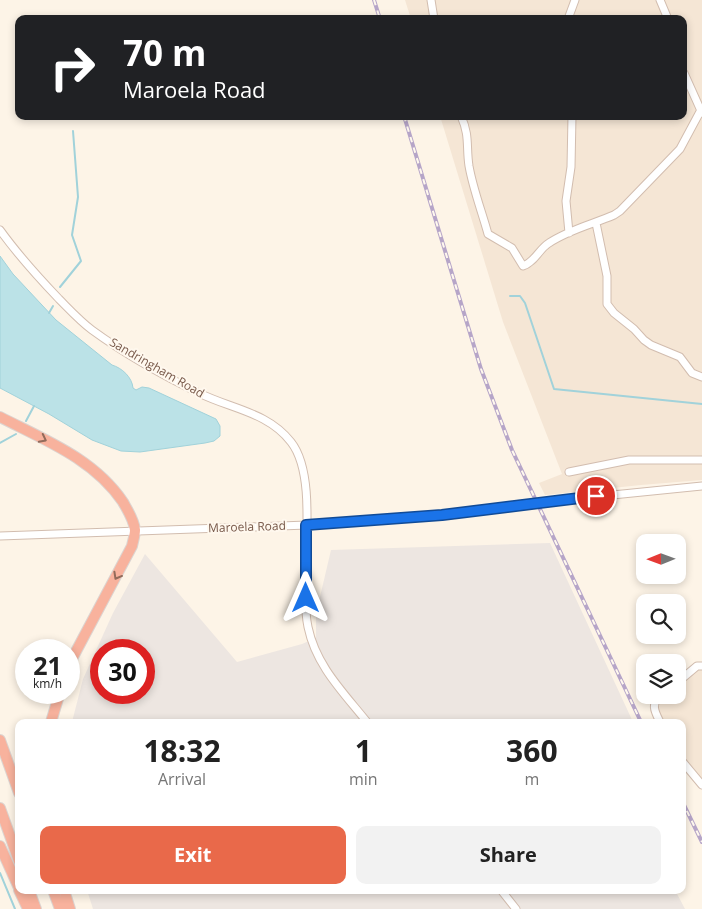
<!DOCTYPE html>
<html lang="en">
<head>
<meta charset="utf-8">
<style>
  body { margin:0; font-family:"Open Sans",sans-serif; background:#f2f2f2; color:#222; height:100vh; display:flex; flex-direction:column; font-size:19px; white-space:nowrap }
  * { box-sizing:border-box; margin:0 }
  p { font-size:16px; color:#767676 }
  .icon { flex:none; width:28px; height:28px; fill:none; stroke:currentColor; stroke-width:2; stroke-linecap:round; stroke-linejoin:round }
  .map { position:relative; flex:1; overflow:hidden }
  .side { position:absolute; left:15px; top:719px; width:671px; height:175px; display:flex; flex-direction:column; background:#fff; border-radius:10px; box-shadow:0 2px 8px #0003 }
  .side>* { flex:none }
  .hud { position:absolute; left:15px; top:15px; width:672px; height:105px; border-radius:10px; box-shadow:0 2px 8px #0003; background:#202124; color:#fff; overflow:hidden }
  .needle { width:32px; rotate:269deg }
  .tools { position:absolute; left:636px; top:534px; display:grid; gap:10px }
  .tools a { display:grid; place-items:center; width:50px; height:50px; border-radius:10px; background:#fff; box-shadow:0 2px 8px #0003; font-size:25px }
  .speed { position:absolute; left:15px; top:639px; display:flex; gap:10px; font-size:25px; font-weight:700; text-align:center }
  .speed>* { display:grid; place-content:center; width:65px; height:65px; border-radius:50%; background:#fff; box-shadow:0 2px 8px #0003; line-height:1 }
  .speed small { font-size:12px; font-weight:400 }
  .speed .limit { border:8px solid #d22; background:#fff; color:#111 }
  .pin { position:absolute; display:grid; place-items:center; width:42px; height:42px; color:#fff; margin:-21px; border:2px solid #fff; border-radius:50%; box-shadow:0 1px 5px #0007 }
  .me { position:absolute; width:55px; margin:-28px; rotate:0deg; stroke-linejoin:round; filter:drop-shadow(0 0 4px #0008) }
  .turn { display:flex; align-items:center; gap:18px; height:105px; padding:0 25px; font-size:22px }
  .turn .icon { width:65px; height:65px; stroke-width:2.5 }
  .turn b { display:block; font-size:35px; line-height:42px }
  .eta { display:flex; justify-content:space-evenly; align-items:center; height:85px; text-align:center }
  .eta b { font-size:30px; font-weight:700; line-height:35px }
  .action { display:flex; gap:10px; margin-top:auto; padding:10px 25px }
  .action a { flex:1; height:58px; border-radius:10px; background:#e9694a; color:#fff; font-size:20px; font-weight:700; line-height:58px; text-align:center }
  .action a+a { background:#f2f2f2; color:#222 }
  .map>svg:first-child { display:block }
</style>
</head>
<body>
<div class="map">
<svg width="702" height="909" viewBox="0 0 702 909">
  <rect width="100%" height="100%" fill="#fdf4e7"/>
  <path fill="#f5e6d5" d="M405 0H702V480L641 485 545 495 539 483 562 474 503 322 440 116H684V19H411Z
    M702 665V786L683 762 682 722H660L655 701 660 695H678V681Z"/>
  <path fill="#ede6e1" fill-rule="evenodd" d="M550 543 633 722H72L83 679 113 613 145 554 237 662 302 644 316 638V614L331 550ZM101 650H144V692H101Z
    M87 890H675L685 909H93Z"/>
  <path fill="#bbe2e7" stroke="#a1d2da" d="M0 256 13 274 56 320 112 365C122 368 132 377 133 388L136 390 142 387 149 388 216 419 220 426V436L214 441 205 443 140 452 121 451 92 440 49 414 0 388Z"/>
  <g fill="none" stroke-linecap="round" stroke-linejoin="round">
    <path stroke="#a1d2da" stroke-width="2" d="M60 287 81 261 72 235 78 197 73 131
      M510 296H520L525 303 554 389 702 404
      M49 313 53 306
      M26 421 34 406
      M0 443 16 434
      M0 873 15 909"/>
    <g stroke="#d2bdaf" stroke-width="9">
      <path id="minor" d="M431 0 434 19
        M660 0 668 19
        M568 19 575 0
        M684 73 702 113
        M461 116C470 136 466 146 469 166 473 189 482 212 488 234L512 248 523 266C535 262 539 249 549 243 568 230 593 224 614 215L620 211 680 149 702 108
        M596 223 607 276V304L614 313 634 329 644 340 651 345 680 357 692 373 702 377
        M0 230C18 255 38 277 59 299 69 309 80 321 92 330 125 354 162 375 199 393 231 409 268 412 291 442 321 480 298 579 308 627 316 666 344 693 367 722
        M569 233 566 201 571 167 572 116
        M569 472 629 460H702
        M563 500 702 486
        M0 536 307 525 426 517 522 505
        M678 682 697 666H702
        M660 722C655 712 650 704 661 695
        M682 761 702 785
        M501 890 516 909"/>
    </g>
    <g stroke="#dcd4d0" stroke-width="12">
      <path id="highway" d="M0 417C45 440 94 459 123 502 128 511 134 520 135 530 135 535 133 541 132 546L73 657 69 669
        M51 722 60 692
        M0 740 19 793
        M0 808 19 861
        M0 846 19 888
        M19 890 28 909
        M29 890 36 909
        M53 890 60 909
        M64 890 70 909"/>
    </g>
    <use href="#minor" stroke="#fff" stroke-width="7"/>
    <use href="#highway" stroke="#f8b29d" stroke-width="10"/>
    <g stroke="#b6a5c8" stroke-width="4">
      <path id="rail" d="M374 0 380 19
        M404 116 481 369 512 450 641 722
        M682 801 702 842"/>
    </g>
    <use href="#rail" stroke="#fff8ee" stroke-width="2" stroke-dasharray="5.5" stroke-linecap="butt"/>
    <g stroke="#d2bdaf" stroke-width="9" stroke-linecap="butt">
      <path id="minor-bridge" d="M522 505 563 500"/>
    </g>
    <use href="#minor-bridge" stroke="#fff" stroke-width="7"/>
  </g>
  <defs><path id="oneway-chevron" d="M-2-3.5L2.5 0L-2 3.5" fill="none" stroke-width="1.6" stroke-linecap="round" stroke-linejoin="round" transform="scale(1.25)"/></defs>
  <g stroke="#926b5b">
    <use href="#oneway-chevron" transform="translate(43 439) rotate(27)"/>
    <use href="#oneway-chevron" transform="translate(117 576) rotate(119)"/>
  </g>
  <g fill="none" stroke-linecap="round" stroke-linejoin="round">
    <g stroke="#114b97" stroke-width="12">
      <path id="route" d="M306 598V525L442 515 596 496"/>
    </g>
    <use href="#route" stroke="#1a73e8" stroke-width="9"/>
  </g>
  <g text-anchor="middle" stroke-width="4" stroke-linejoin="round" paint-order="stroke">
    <g font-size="12" fill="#78594a" stroke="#fff8ee">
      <text transform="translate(157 368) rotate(30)" y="4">Sandringham Road</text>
      <text transform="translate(247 527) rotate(-2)" y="4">Maroela Road</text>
    </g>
  </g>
</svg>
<div class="tools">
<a><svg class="needle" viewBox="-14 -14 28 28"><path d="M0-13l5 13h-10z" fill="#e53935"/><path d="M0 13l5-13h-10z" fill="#767676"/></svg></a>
<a><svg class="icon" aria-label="search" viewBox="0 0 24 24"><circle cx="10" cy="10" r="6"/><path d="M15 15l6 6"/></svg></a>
<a><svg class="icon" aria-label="layers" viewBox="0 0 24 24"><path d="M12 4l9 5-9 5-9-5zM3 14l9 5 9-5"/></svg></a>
</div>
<div class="speed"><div>21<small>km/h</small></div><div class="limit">30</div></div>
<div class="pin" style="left:596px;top:496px;background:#d93025"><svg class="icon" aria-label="arrive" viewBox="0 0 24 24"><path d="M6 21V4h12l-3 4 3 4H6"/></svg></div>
<svg class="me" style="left:306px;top:598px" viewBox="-20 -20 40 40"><path d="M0-17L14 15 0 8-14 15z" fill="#1a73e8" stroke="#fff" stroke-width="4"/></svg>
<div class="hud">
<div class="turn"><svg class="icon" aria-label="right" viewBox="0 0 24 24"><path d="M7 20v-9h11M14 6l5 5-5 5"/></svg><div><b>70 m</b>Maroela Road</div></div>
</div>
<section class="side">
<div class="eta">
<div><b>18:32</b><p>Arrival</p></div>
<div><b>1</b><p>min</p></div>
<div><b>360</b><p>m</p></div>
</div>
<div class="action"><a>Exit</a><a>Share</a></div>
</section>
</div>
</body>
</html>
